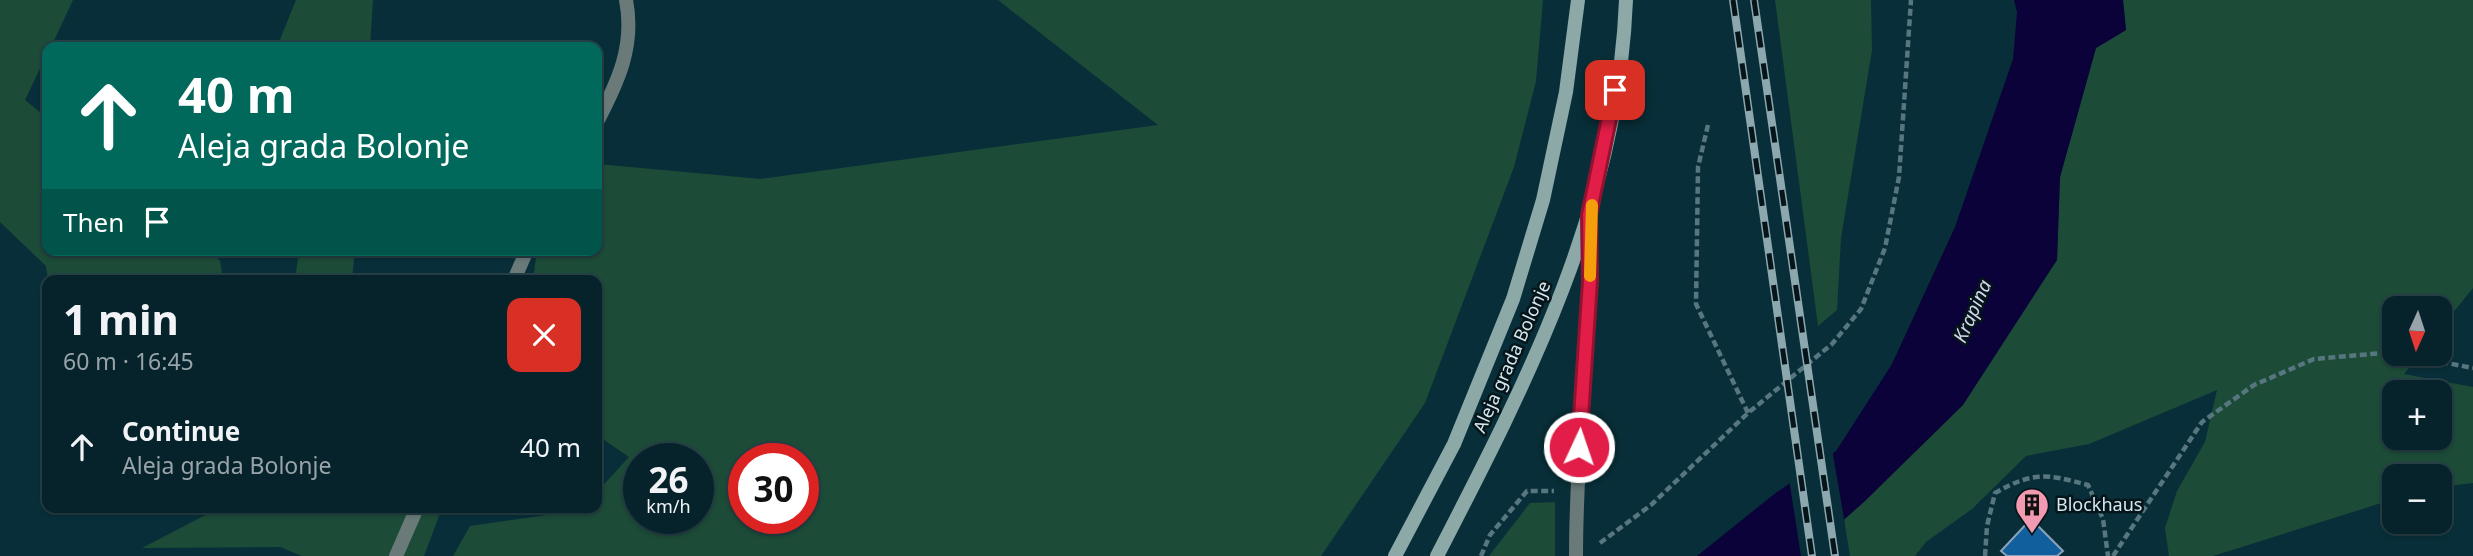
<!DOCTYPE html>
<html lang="en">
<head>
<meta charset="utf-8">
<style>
  body { margin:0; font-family:"Noto Sans",sans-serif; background:#142f37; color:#f1f3f6; height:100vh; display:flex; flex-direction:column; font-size:26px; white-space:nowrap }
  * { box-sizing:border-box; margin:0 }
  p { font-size:23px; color:#98a4a9 }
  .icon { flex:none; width:38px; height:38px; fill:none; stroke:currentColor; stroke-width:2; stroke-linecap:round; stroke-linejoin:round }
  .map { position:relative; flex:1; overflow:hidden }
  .panel { position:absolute; left:42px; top:275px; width:560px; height:238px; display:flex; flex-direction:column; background:#06232b; border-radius:14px; box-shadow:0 2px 5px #0004,0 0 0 2px #274047 }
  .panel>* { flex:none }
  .banner { position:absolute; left:42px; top:42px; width:560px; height:214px; border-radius:14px; box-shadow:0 2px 5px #0004,0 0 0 2px #274047; background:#00695c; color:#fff; overflow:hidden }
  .needle { width:46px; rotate:183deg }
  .controls { position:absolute; left:2382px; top:296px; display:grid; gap:14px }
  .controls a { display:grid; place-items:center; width:70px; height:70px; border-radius:14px; background:#06232b; box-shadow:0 2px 5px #0004,0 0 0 2px #274047; font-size:35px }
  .speed { position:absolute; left:623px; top:443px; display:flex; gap:14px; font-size:35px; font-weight:700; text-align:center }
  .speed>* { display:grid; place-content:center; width:91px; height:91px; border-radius:50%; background:#06232b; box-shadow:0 2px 5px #0004,0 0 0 2px #274047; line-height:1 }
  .speed small { font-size:18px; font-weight:400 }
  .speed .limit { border:10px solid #d22; background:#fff; color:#111 }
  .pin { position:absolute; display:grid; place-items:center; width:60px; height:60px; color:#fff; margin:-30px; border-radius:14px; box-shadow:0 4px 10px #0006 }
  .me { position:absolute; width:77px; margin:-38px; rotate:3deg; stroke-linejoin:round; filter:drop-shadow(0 0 5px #0008) }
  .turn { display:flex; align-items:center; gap:24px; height:147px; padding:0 21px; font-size:32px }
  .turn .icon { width:91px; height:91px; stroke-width:2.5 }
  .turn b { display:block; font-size:49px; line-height:60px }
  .then { display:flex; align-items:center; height:66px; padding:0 21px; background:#0003; gap:14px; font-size:26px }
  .round { display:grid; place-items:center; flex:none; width:74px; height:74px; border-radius:14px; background:#142f37 }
  .summary { display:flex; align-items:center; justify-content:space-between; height:119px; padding:0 21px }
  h1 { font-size:42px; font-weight:700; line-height:52px }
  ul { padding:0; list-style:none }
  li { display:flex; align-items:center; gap:21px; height:105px; padding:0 21px }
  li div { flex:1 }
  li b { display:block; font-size:26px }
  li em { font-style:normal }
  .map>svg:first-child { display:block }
</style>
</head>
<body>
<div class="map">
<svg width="2473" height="556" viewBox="0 0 2473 556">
  <rect width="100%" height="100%" fill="#082f39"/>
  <path fill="#1c4b38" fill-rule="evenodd" d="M0 0H73L51 47H47V54L25 100 47 118V250H208L220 260 223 280H48L46 266 0 222Z
    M296 0H373L370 47H277Z
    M998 0H1543L1536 81 1514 167 1425 403 1321 556H453L470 526 597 508V492L629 457 597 435V280H533L537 250H597V164L761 179 1158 125ZM698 458V518H639V458ZM803 458V518H744V458Z
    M1775 0H1871L1872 50 1841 238 1837 310 1818 326Z
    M2123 0H2473V288L2440 329V308H2394V354H2420L2404 374 2473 387V483L2440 487V476H2394V499L2213 556H2169L2165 528 2177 491 2205 442 2217 390 2089 444 2026 456 1972 509 1926 542 1915 556H1850L1844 519 1865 501 2057 260 2060 177 2096 48 2126 30ZM2394 392H2440V438H2394Z
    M299 250H355L352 280H295Z
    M1555 502V556H1489L1530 503Z
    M219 508H442L424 556H302L280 547 142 548Z"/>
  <path fill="#0a0238" d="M2014 0H2123L2126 30 2096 48 2060 177 2057 260 1963 405 1865 501 1803 556H1697L1773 495 1836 451 1892 364 1955 227 2013 59 2017 12Z"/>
  <path fill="#082f39" d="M1832 449 1845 524 1808 556H1801L1789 479Z"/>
  <path fill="#125f9e" stroke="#89a1ba" stroke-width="2" d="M2031 519 2063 551 2057 556H2007L2001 551Z"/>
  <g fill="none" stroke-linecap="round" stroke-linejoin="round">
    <path stroke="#57767f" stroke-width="4.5" stroke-dasharray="7 3.5" stroke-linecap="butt" d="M1708 125 1698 167 1696 304 1748 413
      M2400 354 2473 368
      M1600 543 1651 505 1748 413 1832 344 1861 309 1885 248 1899 177 1911 0
      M1481 556 1490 535 1527 491H1554
      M1985 556 1987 526 1995 493C2034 471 2047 474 2088 485L2103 519 2108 556
      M2113 556 2202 422 2254 385 2314 359 2394 352"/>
    <path stroke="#697a79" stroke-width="14" d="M597 122C618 82 635 46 626 0
      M514 280 527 250
      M396 556 417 508
      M1576 556C1576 442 1591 329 1589 215"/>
    <path stroke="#8ca9a7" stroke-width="14" d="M1395 556 1454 444 1513 299 1543 200 1566 92 1578 0
      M1437 556C1529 378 1618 205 1626 0"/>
    <g stroke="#8da7af" stroke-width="8">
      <path id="rail" d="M1733 0 1812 556
        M1754 0 1835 556"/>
    </g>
    <use href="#rail" stroke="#061519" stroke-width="5" stroke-dasharray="16" stroke-linecap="butt"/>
  </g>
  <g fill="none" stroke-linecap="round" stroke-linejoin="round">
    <g stroke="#92132f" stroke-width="18">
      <path id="route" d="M1579 447 1590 281 1589 215 1615 90"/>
    </g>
    <use href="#route" stroke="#e11d48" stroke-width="12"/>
    <path stroke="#f59e0b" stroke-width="12" d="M1590 276 1592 205"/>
  </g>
  <defs>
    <g id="building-pin" transform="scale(1.75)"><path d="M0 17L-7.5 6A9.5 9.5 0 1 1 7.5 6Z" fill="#f19ab1" stroke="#061519"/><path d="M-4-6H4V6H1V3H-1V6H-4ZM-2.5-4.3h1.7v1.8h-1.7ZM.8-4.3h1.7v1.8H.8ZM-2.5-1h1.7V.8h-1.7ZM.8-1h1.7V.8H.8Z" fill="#111"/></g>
  </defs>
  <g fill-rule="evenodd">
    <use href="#building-pin" x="2032" y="505"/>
  </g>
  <g text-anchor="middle" stroke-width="5" stroke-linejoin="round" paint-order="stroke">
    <g font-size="18" fill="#d5e8ef" stroke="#061519">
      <text transform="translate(1512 357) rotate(-66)" y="6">Aleja grada Bolonje</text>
    </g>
    <g font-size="18" fill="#d5e8ef" stroke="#061519" text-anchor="start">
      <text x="2056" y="511">Blockhaus</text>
    </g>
    <g font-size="19" font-style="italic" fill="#d3d7ed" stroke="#061519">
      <text transform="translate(1972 311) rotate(-66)" y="7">Krapina</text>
    </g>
  </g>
</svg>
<div class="controls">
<a><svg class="needle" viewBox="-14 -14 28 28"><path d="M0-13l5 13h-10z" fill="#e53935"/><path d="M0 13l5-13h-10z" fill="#98a4a9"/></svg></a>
<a>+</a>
<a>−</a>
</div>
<div class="speed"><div>26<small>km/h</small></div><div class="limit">30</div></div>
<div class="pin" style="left:1615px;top:90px;background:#d93025"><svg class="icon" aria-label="arrive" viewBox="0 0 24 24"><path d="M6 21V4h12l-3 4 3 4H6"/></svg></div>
<svg class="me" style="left:1579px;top:447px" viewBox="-20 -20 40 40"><circle r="17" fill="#e11d48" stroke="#fff" stroke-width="3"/><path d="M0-11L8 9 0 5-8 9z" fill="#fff"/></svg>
<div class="banner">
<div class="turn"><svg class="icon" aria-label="ahead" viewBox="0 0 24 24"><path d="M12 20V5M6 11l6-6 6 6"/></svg><div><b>40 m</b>Aleja grada Bolonje</div></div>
<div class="then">Then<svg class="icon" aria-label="arrive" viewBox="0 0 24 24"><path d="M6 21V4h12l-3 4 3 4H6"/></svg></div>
</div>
<section class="panel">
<div class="summary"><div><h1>1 min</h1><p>60 m · 16:45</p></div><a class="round" style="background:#d93025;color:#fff"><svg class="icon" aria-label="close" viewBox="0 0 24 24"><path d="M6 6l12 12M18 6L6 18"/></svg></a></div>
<ul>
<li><svg class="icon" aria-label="ahead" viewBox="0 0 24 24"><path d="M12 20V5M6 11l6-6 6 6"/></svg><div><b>Continue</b><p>Aleja grada Bolonje</p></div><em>40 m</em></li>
</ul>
</section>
</div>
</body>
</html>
